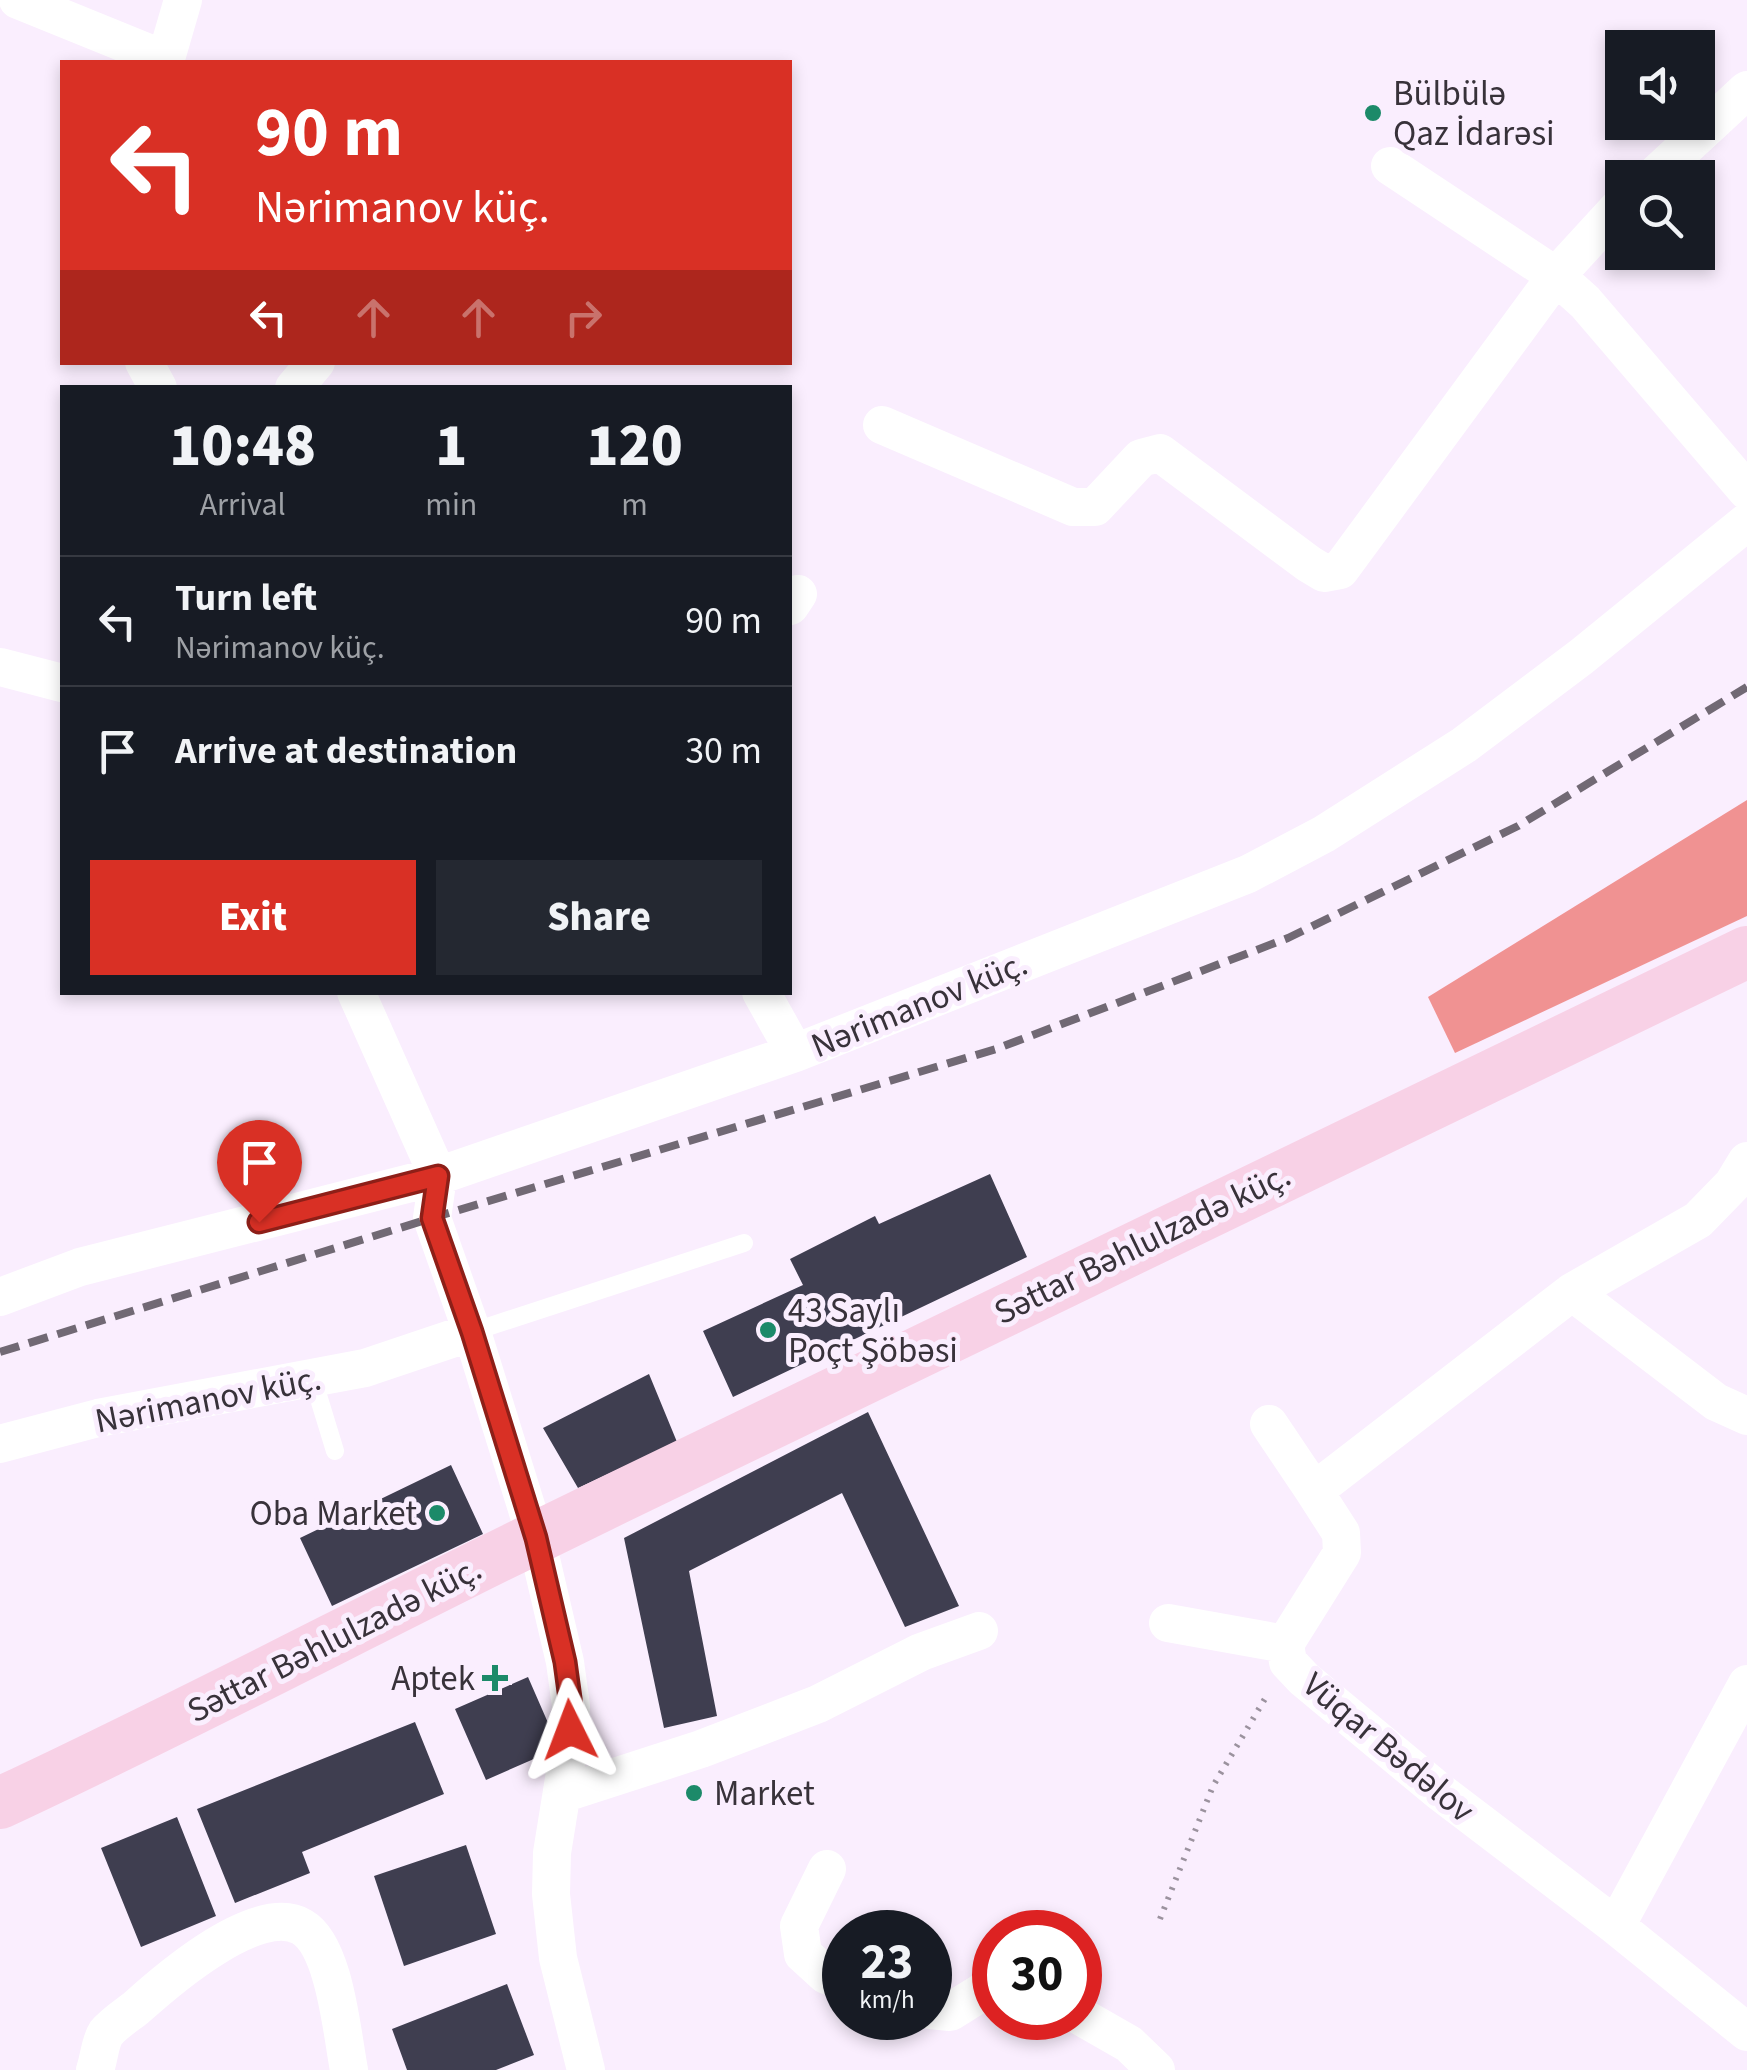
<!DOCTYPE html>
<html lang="en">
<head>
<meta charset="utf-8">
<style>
  body { margin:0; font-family:"Source Sans 3",sans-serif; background:#242831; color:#f1f3f6; height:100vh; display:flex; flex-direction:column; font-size:38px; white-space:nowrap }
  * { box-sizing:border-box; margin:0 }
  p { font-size:32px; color:#9ea1a6 }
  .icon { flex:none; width:55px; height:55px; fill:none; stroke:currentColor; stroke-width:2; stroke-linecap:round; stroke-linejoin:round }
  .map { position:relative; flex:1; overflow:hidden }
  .sheet { position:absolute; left:60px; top:385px; width:732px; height:610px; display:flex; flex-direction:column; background:#171b24; border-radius:0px; box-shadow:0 5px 15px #0003 }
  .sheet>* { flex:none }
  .guide { position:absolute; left:60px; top:60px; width:732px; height:305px; border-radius:0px; box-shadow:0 5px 15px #0003; background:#d93025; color:#fff; overflow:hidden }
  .controls { position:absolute; left:1605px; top:30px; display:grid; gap:20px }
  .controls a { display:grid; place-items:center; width:110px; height:110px; border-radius:0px; background:#171b24; box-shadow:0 5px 15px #0003; font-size:50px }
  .speed { position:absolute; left:822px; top:1910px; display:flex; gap:20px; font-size:50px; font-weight:700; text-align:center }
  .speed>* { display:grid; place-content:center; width:130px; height:130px; border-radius:50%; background:#171b24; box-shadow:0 5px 15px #0003; line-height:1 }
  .speed small { font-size:25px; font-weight:400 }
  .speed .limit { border:15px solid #d22; background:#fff; color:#111 }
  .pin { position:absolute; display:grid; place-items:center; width:85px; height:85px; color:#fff; margin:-102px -42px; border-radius:50% 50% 50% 0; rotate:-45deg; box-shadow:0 0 10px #0007 }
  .pin .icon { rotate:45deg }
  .me { position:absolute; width:110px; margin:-55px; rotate:357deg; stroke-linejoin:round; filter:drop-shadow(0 0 8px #0008) }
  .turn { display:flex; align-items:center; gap:35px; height:210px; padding:0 30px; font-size:45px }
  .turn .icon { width:130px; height:130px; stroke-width:2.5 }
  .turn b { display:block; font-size:70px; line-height:85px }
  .lanes { display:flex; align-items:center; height:95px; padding:0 30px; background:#0003; justify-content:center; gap:50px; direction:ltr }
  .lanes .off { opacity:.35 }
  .eta { display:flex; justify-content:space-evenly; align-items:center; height:170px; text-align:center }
  .eta b { font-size:60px; font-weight:800; line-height:70px }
  .primary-button { display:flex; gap:20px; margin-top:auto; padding:20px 30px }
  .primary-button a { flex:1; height:115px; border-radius:0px; background:#d93025; color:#fff; font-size:40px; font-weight:800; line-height:115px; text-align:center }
  .primary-button a+a { background:#242831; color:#f1f3f6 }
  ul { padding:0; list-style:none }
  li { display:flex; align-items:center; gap:30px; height:130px; padding:0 30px; border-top:2px solid #363941 }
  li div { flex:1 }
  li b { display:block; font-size:38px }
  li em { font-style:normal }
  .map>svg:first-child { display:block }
</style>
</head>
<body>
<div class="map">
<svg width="1747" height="2070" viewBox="0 0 1747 2070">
  <rect width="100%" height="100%" fill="#faeefe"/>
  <path fill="#f09292" d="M1747 800V916L1455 1053 1428 997Z"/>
  <path fill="#3f3e50" d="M990 1174 1027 1257 733 1397 703 1331 803 1285 790 1259 875 1216 879 1224Z
    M649 1374 677 1442 578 1488 543 1428Z
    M868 1412 959 1606 905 1627 842 1493 689 1571 717 1716 664 1728 624 1538Z
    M451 1465 483 1534 332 1606 300 1538Z
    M528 1677 559 1748 486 1780 455 1709Z
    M415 1722 444 1794 302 1852 310 1873 235 1903 197 1809Z
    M177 1817 216 1916 141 1947 101 1848Z
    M466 1845 496 1934 404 1966 374 1876Z
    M507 1984 534 2055 496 2070H407L392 2029Z"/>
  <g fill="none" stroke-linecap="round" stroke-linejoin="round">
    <path stroke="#9b929e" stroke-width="6" stroke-dasharray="2.5 8" stroke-linecap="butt" d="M1160 1919 1213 1786 1266 1697"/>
    <path stroke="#fff" stroke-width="18" d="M472 1332 744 1243
      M313 1379 335 1451"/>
    <path stroke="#fff" stroke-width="38" d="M18 0 166 60
      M165 62 183 0
      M1390 166 1556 276 1585 302 1747 491
      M1652 178 1747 90
      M144 362 158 388
      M294 388 316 362
      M882 425 1073 507H1095L1141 458 1160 453 1309 564 1324 573 1340 570 1556 276 1622 204
      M790 606 798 594
      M0 667 62 683
      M356 992 438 1176 432 1218 472 1332 536 1538 565 1662 571 1706 568 1754 552 1853 551 1894 558 1958 586 2070
      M761 992 795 1053
      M1747 1161 1733 1184 1698 1220 1572 1292 1314 1491 1341 1533 1342 1553 1285 1644 1288 1662 1304 1679 1440 1792 1616 1926 1747 2032
      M1572 1292 1716 1402 1747 1416
      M0 1297 80 1267 438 1176 795 1053 1248 874 1324 834 1464 745 1581 657 1747 522
      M1269 1424 1314 1491
      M0 1444 98 1418 365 1368 472 1332
      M1168 1623 1285 1644
      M562 1794 701 1749 818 1704 921 1652 979 1631
      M827 1869 799 1926 803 1954 826 1975 845 1982
      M1616 1926 1747 1684
      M930 2010 950 2012 995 1984
      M1080 2016 1129 2044 1156 2070
      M95 2070C99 2059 100 2042 106 2033 113 2024 127 2015 136 2008 167 1980 258 1901 302 1927 335 1946 342 2034 349 2070"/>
    <path stroke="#f8d1e6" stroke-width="52" d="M0 1803C189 1715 373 1617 560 1526 955 1333 1351 1142 1747 952"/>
    <path stroke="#716974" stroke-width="8" stroke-dasharray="20 10" stroke-linecap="butt" d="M0 1352 432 1218 996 1049 1288 938 1518 826 1747 687"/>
  </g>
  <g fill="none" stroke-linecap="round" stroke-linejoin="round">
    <g stroke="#8d1f18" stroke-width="25">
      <path id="route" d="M259 1222 438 1176 432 1218 472 1332 536 1538 565 1662 571 1706 570 1730"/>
    </g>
    <use href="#route" stroke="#d93025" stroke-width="18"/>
  </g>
  <g fill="#1c8a69" stroke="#faeefe" stroke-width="4">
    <circle cx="1373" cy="113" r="10"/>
    <circle cx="768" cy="1330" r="10"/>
    <circle cx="437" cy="1513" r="10"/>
    <path d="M490 1663h10v10h10v10h-10v10h-10v-10h-10v-10h10z"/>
    <circle cx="694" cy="1793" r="10"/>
  </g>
  <g text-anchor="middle" stroke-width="10" stroke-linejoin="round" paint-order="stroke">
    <g font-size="35" fill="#38323a" stroke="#faeefe" text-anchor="start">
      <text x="1393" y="105">Bülbülə<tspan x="1393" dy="40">Qaz İdarəsi</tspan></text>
      <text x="788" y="1322">43 Saylı<tspan x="788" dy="40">Poçt Şöbəsi</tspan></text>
      <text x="417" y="1525" text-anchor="end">Oba Market</text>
      <text x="475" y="1690" text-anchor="end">Aptek</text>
      <text x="714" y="1805">Market</text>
    </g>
    <g font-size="35" fill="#38323a" stroke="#faeefe">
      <text transform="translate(919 1004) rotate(-22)" y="12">Nərimanov küç.</text>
      <text transform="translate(1142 1243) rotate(-26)" y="12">Səttar Bəhlulzadə küç.</text>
      <text transform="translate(208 1399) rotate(-11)" y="12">Nərimanov küç.</text>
      <text transform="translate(334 1639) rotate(-27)" y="12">Səttar Bəhlulzadə küç.</text>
      <text transform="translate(1389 1747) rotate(40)" y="12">Vüqar Bədəlov</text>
    </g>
  </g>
</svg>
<div class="controls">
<a><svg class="icon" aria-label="sound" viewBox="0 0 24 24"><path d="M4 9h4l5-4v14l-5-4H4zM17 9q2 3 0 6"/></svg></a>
<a><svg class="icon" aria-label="search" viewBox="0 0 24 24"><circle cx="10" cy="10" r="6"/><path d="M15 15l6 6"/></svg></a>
</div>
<div class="speed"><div>23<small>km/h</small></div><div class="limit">30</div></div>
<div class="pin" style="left:259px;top:1222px;background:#d93025"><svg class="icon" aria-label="arrive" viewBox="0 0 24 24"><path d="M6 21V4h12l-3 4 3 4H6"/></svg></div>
<svg class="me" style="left:570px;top:1730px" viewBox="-20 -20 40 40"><path d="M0-17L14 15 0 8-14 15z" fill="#d93025" stroke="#fff" stroke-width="4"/></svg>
<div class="guide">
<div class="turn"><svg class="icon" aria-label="left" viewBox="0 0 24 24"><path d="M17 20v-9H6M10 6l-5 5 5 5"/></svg><div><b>90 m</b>Nərimanov küç.</div></div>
<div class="lanes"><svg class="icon" aria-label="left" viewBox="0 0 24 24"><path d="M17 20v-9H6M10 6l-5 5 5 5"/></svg><svg class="icon off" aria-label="ahead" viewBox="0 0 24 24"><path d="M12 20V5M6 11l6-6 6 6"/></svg><svg class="icon off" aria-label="ahead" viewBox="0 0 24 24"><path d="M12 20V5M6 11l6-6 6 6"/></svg><svg class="icon off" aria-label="right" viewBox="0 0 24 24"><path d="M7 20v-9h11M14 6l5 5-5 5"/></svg></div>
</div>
<section class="sheet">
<div class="eta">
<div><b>10:48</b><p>Arrival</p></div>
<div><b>1</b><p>min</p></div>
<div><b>120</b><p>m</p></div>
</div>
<ul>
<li><svg class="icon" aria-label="left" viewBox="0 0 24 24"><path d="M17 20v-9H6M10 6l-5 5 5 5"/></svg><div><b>Turn left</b><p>Nərimanov küç.</p></div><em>90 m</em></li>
<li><svg class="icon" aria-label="arrive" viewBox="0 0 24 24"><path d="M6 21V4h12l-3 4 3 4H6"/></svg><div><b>Arrive at destination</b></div><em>30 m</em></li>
</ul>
<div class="primary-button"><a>Exit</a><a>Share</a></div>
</section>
</div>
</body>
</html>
